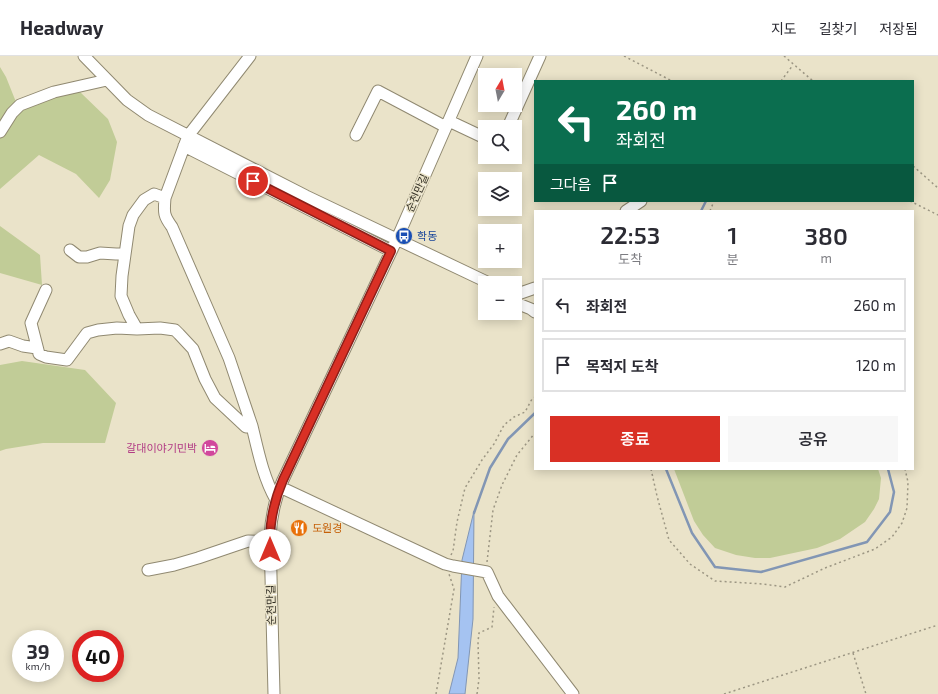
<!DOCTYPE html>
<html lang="ko">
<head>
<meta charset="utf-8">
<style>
  body { margin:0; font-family:"Exo 2","Noto Sans KR",sans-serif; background:#f7f7f7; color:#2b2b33; height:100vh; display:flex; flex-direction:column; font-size:15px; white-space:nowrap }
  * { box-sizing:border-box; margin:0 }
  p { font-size:13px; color:#7c7c81 }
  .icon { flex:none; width:22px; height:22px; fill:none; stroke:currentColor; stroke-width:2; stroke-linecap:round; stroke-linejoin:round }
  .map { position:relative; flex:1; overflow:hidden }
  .details { position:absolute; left:534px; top:154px; width:380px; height:260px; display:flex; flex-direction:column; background:#fff; border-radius:0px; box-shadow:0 2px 10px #0003 }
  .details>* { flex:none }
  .banner { position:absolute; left:534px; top:24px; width:380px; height:122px; border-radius:0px; box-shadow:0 2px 10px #0003; background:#0b6e4f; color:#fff; overflow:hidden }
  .needle { width:26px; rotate:10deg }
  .fabs { position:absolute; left:478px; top:12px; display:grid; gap:8px }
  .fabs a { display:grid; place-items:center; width:44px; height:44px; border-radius:0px; background:#fff; box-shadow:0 2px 10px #0003; font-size:20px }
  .speed { position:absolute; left:12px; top:574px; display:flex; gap:8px; font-size:20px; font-weight:700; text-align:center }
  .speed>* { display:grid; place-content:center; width:52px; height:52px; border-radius:50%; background:#fff; box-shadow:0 2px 10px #0003; line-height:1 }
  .speed small { font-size:10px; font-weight:400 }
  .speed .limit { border:6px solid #d22; background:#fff; color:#111 }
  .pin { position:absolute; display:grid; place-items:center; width:34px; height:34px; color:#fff; margin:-17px; border:2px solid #fff; border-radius:50%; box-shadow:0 1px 4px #0007 }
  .me { position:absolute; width:44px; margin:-22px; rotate:0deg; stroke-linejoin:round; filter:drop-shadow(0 0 3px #0008) }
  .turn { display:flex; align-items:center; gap:14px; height:84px; padding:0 16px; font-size:18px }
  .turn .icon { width:52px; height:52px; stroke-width:2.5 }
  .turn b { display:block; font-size:28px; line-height:34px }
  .then { display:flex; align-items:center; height:38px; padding:0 16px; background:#0003; gap:8px; font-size:15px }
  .eta { display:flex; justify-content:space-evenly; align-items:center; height:68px; text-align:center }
  .eta b { font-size:24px; font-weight:600; line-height:28px }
  .primary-button { display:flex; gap:8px; margin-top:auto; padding:8px 16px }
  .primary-button a { flex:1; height:46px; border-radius:0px; background:#d93025; color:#fff; font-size:16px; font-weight:600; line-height:46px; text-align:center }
  .primary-button a+a { background:#f7f7f7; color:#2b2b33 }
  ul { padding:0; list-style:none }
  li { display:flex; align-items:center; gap:12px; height:54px; margin:0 8px 6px; padding:0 8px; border:2px solid #e1e1e2; border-radius:0px }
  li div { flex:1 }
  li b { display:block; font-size:15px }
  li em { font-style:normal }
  header { display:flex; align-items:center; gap:24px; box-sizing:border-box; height:56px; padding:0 20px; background:#fff; border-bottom:1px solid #e1e1e2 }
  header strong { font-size:19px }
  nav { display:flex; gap:22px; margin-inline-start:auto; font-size:14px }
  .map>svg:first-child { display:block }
</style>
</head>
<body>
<header>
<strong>Headway</strong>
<nav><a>지도</a><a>길찾기</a><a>저장됨</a></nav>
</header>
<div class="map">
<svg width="938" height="638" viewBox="0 0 938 638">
  <rect width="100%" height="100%" fill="#eae3c9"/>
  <path fill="#c1cc97" d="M0 11 6 21 16 46 80 36 108 63 117 86 110 124 99 142 76 118 39 99 0 133Z
    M0 170 40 199 42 229 0 217Z
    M22 305 85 314 116 347 105 387H43L6 393 0 395V309Z
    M674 413H878L881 422 879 443 874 453 865 466 840 483 817 492 770 502H755L736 499 715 492 703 479 694 465Z"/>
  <path fill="#a5c3f1" stroke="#8296b4" d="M474 455 473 563 465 638H449L458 602 462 504Z"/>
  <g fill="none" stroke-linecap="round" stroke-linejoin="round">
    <path stroke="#8296b4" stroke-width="2.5" d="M701 155 706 145
      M666 413 692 477 715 511 761 516 867 486 890 456 894 436 888 413
      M474 457 490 412 508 383 535 357"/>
    <g stroke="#908971" stroke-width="13">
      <path id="minor" d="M84 0 127 44 148 59 306 140 489 227
        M250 0 188 80 165 142 154 138 144 144 133 159 129 170 122 220 121 240 129 259 137 273 160 272 175 274 179 278 193 293 205 323 215 342 246 371 252 370C258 395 263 421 276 444
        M449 65 485 82
        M508 71 540 0
        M0 76 12 57 20 49 54 36 107 24
        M356 79 378 35 446 71
        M184 90 391 195
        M165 142C164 156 163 159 172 171L229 302 252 370
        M626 155 641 145
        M70 194 79 201H87L100 197 116 198H125
        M46 234 31 267 39 298 46 301 67 304 87 277 98 274 117 272 137 273
        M517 238 516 247 531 253 535 256
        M515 239 535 232
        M0 288 9 285 23 290 37 292
        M280 431 445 508 453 510 487 516 498 540 573 638
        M148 514 174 509 198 502 248 485 270 486
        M274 638 270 481C271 461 275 442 283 424L397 183 477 0"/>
    </g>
    <path stroke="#9c9683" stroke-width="1.5" stroke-dasharray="2 3" stroke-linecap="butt" d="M624 0 672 25
      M784 0 813 25
      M781 25 793 9
      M913 110 938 132
      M910 145 938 159
      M710 155 714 145
      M651 413 657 440 669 484 690 508 715 525 763 528 785 531 825 512 875 493 892 481 902 467 907 452 908 426 905 413
      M451 499 453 495 457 466 465 432 482 404 494 388 504 369 514 361 525 356 532 343 535 341
      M487 506 493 454 502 429 517 399 535 377
      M853 597 866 638
      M436 638 454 533 449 518
      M477 638 479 623 478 586 479 577 492 571 494 551
      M724 638 938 569"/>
    <use href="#minor" stroke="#fff" stroke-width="11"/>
  </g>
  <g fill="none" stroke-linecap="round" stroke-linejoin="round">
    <g stroke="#8d1f18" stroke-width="10">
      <path id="route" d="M253 125 391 195 283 424C273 447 269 470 270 494"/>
    </g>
    <use href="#route" stroke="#d93025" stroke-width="7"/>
  </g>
  <defs>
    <g id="bus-disc" transform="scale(0.9)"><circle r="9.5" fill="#1a4fb4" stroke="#eae3c9"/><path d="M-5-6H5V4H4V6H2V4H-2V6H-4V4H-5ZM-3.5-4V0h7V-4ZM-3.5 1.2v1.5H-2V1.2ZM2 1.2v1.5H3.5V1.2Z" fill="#fff"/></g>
    <g id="hotel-disc" transform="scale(0.9)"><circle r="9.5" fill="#d1479c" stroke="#eae3c9"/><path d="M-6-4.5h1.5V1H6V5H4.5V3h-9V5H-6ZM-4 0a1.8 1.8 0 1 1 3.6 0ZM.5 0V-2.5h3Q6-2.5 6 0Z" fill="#fff"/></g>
    <g id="restaurant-disc" transform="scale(0.9)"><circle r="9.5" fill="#e8710a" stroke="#eae3c9"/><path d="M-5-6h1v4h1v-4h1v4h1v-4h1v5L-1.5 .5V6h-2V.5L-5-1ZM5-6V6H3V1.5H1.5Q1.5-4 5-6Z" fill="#fff"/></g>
  </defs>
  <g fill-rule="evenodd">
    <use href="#bus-disc" x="404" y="180"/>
    <use href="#hotel-disc" x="210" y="392"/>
    <use href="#restaurant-disc" x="299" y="472"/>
  </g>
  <g text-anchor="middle" stroke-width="3" stroke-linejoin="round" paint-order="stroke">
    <g font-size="11" fill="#312e24" stroke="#eae3c9">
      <text transform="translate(417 137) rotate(-66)" y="4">순천만길</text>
      <text transform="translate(271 549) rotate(-91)" y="4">순천만길</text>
    </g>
    <g font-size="11" fill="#164399" stroke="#eae3c9" text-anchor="start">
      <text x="417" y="184">학동</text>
    </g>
    <g font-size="11" fill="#b23c85" stroke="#eae3c9" text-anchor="end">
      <text x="197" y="396">갈대이야기민박</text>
    </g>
    <g font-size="11" fill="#c56008" stroke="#eae3c9" text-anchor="start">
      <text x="312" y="476">도원경</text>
    </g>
  </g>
</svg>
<div class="fabs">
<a><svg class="needle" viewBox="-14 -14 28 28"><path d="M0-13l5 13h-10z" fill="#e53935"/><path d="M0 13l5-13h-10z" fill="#7c7c81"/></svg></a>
<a><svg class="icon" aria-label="search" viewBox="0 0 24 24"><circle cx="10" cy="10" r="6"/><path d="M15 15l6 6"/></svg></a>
<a><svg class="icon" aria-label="layers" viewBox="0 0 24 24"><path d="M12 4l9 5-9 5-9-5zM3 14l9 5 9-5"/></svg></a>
<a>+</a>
<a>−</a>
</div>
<div class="speed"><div>39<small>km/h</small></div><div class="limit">40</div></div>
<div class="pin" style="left:253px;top:125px;background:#d93025"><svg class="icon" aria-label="arrive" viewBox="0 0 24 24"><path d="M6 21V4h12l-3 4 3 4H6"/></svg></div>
<svg class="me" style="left:270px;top:494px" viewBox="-20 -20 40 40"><circle r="19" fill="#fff"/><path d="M0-13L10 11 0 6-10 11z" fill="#d93025"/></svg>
<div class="banner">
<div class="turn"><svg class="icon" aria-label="left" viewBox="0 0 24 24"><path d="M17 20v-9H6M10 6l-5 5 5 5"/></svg><div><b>260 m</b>좌회전</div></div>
<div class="then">그다음<svg class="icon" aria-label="arrive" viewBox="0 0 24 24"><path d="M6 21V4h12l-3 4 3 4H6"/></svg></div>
</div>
<section class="details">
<div class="eta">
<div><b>22:53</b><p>도착</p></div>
<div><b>1</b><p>분</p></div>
<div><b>380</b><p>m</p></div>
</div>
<ul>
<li><svg class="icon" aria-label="left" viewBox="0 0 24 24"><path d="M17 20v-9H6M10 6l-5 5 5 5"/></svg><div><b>좌회전</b></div><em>260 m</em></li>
<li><svg class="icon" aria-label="arrive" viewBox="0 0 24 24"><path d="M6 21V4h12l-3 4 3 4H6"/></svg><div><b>목적지 도착</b></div><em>120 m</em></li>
</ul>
<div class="primary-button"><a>종료</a><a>공유</a></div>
</section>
</div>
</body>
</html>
